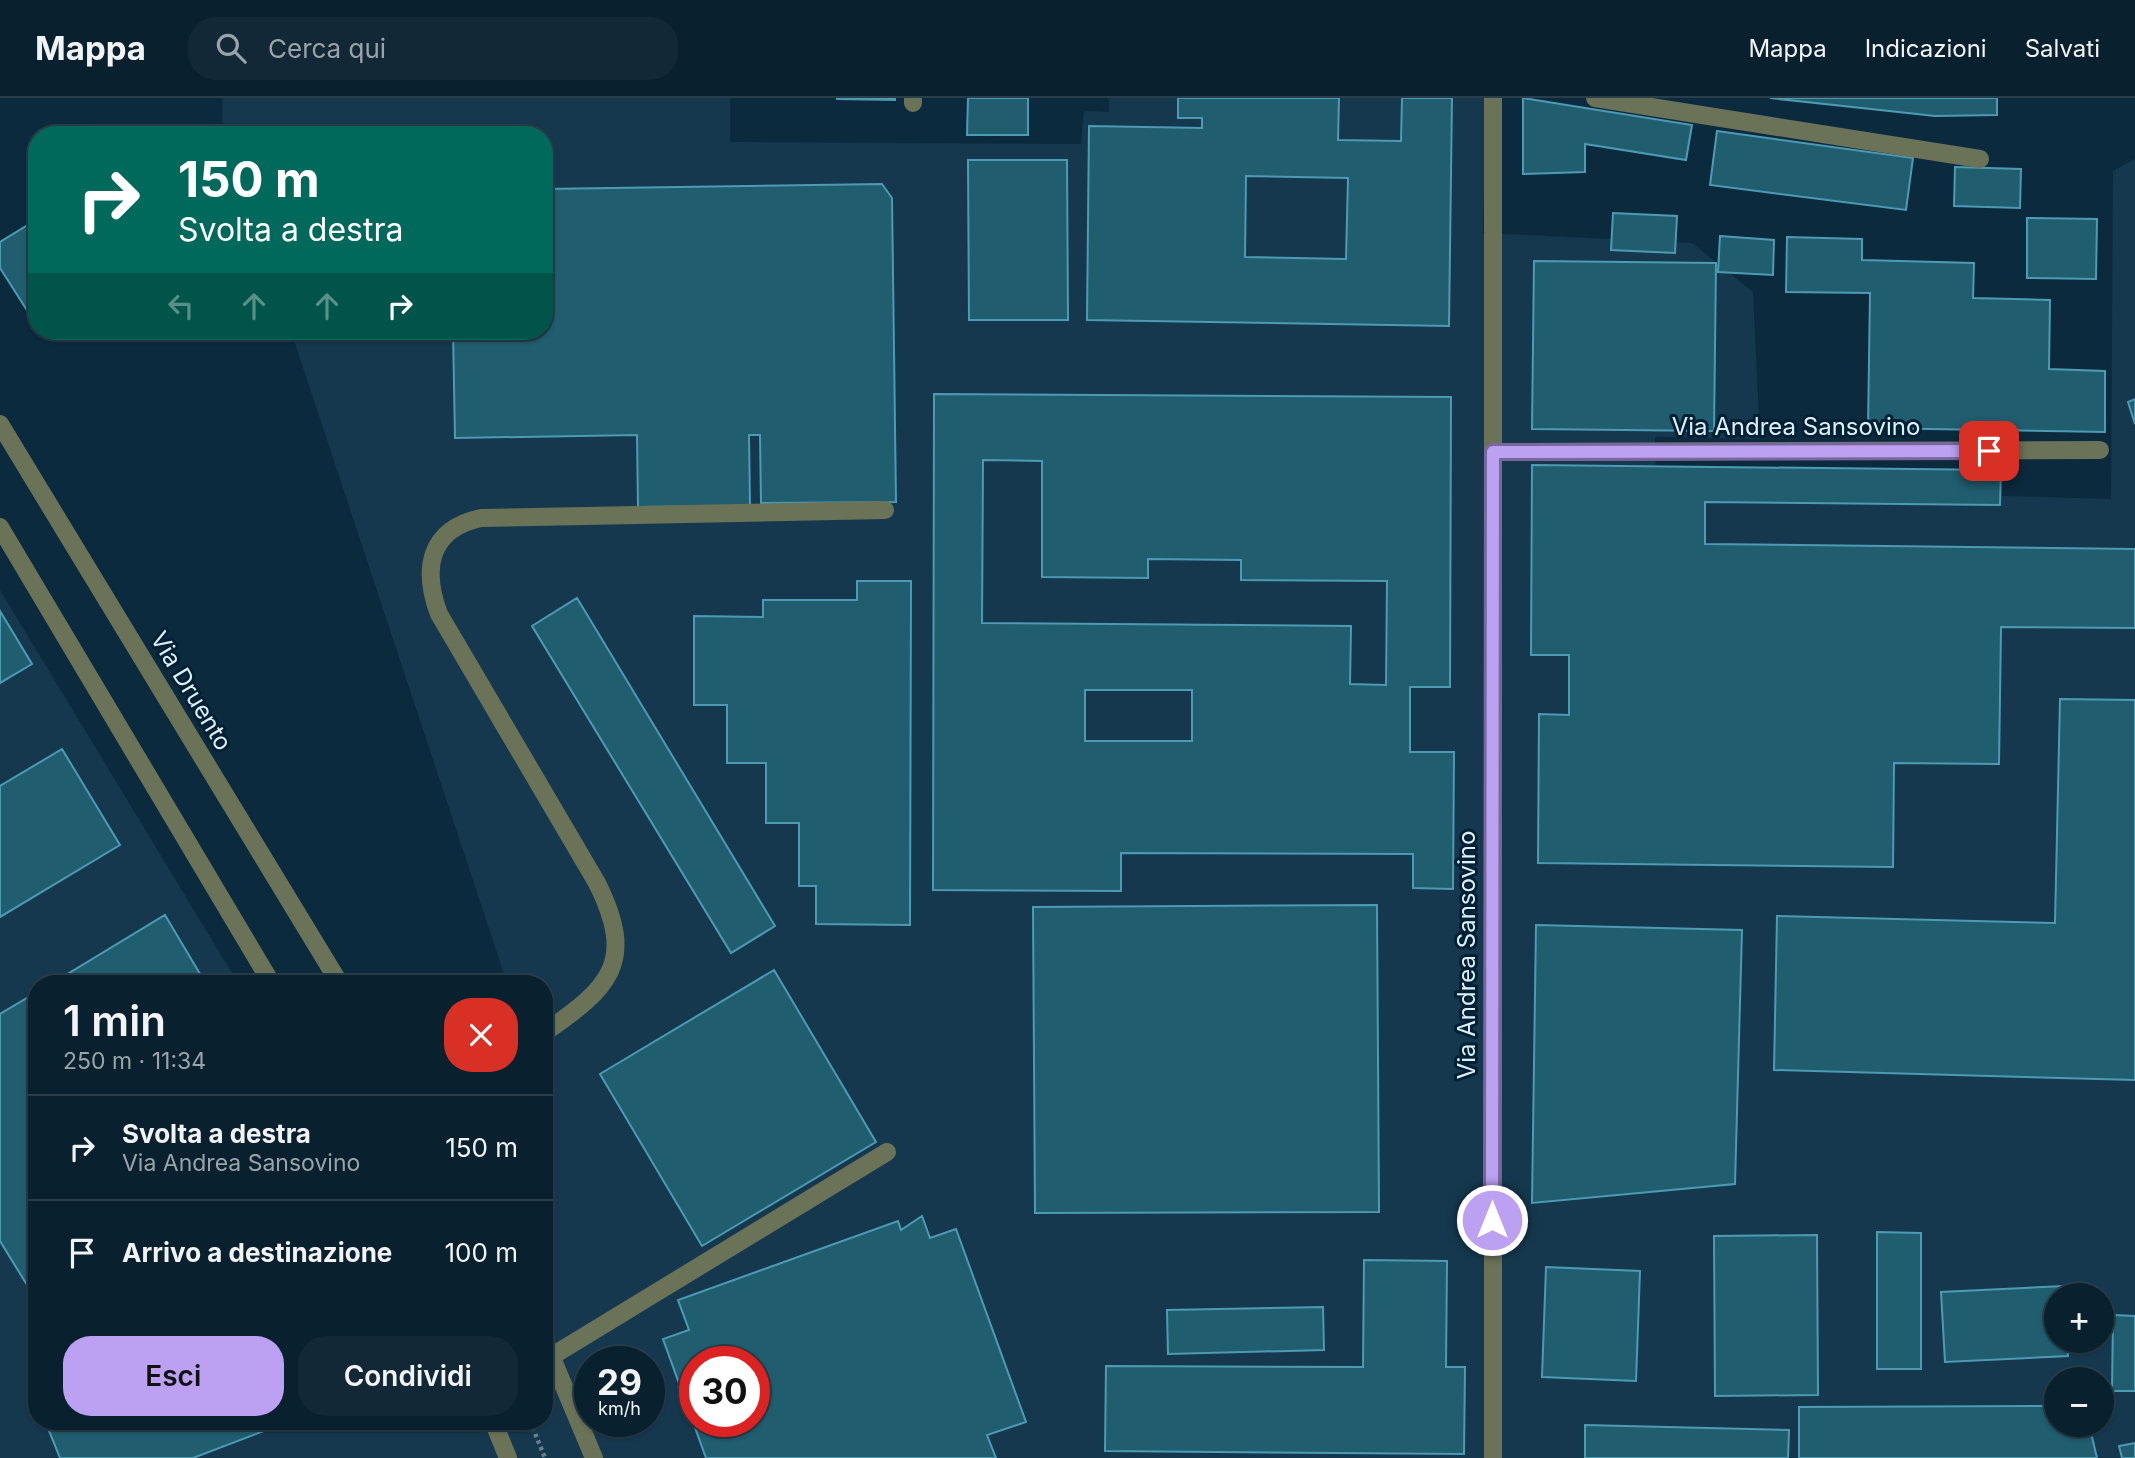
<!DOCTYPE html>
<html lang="it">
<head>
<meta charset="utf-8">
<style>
  body { margin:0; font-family:Inter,sans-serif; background:#122836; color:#f1f3f6; height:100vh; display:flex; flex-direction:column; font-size:26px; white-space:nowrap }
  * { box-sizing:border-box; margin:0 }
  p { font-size:23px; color:#99a3aa }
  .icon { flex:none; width:38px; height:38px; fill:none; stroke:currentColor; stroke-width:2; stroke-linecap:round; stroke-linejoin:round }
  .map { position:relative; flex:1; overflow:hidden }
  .side { position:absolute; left:28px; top:877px; width:525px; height:455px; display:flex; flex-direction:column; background:#09202e; border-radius:28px; box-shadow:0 2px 5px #0004,0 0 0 2px #293e4a }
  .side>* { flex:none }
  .top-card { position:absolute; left:28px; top:28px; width:525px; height:214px; border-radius:28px; box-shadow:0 2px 5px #0004,0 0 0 2px #293e4a; background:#00695c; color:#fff; overflow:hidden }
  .buttons { position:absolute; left:2044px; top:1185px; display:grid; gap:14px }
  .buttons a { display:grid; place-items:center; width:70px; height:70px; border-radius:50%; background:#09202e; box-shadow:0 2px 5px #0004,0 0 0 2px #293e4a; font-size:35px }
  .speed { position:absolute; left:574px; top:1248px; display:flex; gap:14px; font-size:35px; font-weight:700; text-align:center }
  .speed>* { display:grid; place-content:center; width:91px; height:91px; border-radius:50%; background:#09202e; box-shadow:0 2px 5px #0004,0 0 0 2px #293e4a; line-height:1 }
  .speed small { font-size:18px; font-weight:400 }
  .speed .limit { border:10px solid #d22; background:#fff; color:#111 }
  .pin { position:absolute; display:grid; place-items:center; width:60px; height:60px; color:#fff; margin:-30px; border-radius:14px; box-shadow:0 4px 10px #0006 }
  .me { position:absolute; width:77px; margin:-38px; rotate:0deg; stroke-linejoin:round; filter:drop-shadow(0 0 5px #0008) }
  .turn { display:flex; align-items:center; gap:24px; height:147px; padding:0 35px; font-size:32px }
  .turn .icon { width:91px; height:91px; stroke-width:2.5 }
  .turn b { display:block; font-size:49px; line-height:60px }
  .lanes { display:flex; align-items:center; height:66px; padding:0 35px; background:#0003; justify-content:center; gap:35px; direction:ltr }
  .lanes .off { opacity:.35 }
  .round { display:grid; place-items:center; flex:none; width:74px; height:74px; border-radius:28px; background:#122836 }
  .head { display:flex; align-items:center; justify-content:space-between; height:119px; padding:0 35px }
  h1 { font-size:42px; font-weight:600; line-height:52px }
  .cta { display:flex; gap:14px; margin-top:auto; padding:14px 35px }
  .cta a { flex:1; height:80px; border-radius:28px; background:#bca0f2; color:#111; font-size:28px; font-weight:600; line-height:80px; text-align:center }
  .cta a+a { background:#122836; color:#f1f3f6 }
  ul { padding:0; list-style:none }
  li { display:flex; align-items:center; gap:21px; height:105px; padding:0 35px; border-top:2px solid #293e4a }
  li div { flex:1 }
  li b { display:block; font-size:26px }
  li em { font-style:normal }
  header { display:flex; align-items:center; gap:42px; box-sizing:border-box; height:98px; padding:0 35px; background:#09202e; border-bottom:2px solid #293e4a }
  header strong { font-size:33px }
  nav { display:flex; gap:38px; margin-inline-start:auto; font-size:24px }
  .search { width:490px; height:63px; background:#122836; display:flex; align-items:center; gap:18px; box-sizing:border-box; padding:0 24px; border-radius:28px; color:#99a3aa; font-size:26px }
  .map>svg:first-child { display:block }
</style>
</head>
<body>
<header>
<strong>Mappa</strong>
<div class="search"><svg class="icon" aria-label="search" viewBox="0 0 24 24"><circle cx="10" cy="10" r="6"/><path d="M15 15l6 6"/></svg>Cerca qui</div>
<nav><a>Mappa</a><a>Indicazioni</a><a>Salvati</a></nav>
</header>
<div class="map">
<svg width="2135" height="1360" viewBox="0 0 2135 1360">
  <rect width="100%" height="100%" fill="#0c2a3e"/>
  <path fill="#15384e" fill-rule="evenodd" d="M223 0H730V44L1081 46 1084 13 1109 14V0H1486L1483 135 1692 145 1753 194 1760 341 1655 339 1656 388 2111 401 2113 73 2135 61V1360H0V492L238 885 37 886V1323H544V886L507 885 291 233H544V37H226L222 22ZM2056 1197H2102V1242H2056ZM590 1264H649V1323H590ZM695 1264H754V1323H695ZM2056 1281H2102V1326H2056Z"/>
  <path fill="#205d6f" stroke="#4d9bb3" stroke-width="2" fill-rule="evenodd" d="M837 0H895V2L837 1Z
    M968 0H1028V37H967Z
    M1178 0H1339L1338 42 1401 43 1402 0H1452L1449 228 1087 222 1089 28 1202 30V20H1178ZM1246 78 1348 80 1346 161 1245 159Z
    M1523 0 1692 27 1686 62 1585 46V74L1523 76Z
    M1770 0H1997V17L1935 18Z
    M1717 33 1913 60 1906 112 1710 87Z
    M968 62H1067L1068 222H969Z
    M1955 69 2021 71 2020 110 1954 108Z
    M882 86 892 100 896 404 761 405 760 337H749L750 408 638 409 637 337 455 340 453 233H544V91Z
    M1613 115 1677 118 1675 155 1611 152Z
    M2027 120 2097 121 2096 181 2027 180Z
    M36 122 37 124V228L0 170V144Z
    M1720 138 1774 142 1773 177 1718 174Z
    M1787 139 1862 141V162L1974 165 1973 200 2050 202 2049 271 2105 273V334L1868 330 1870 195 1786 194Z
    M1534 163 1716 165 1714 333 1532 331Z
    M934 296 1451 299 1450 589H1410V654H1454L1453 791 1413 790V756L1121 755V793L933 792ZM983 362 1042 363V479L1148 480V461L1241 462V482L1387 483 1386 587 1350 586 1351 528 982 525ZM1085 592H1192V643H1085Z
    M2135 301V326L2128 304Z
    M1532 367 2001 372 2000 407 1705 404V446L2135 451V530L2001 529 1999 666 1894 665 1893 769 1538 765 1539 616 1569 617V557H1531Z
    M857 483H911L910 827 816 826V788H799V725H766V665H727V607H694V518L763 519V502H857Z
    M577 500 775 828 731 855 532 528Z
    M0 513 32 566 0 585Z
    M2060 601 2135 602V982L1774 972 1777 818 2055 825Z
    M62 651 120 747 0 819V688Z
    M1377 807 1379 1114 1035 1115 1033 809Z
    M165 817 206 886H51Z
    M1536 827 1742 832 1735 1086 1532 1105Z
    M774 872 876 1044 702 1148 600 976Z
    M37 894V1181L27 1187 0 1143V916Z
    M922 1118 930 1140 956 1131 1026 1324 987 1337 996 1360H706L663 1241 689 1232 678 1202 898 1123 901 1132ZM695 1264H754V1323H695Z
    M1877 1134 1921 1135V1271H1877Z
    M1817 1137 1818 1297 1715 1298 1714 1138Z
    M1364 1162 1447 1163 1446 1269H1465L1464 1356 1105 1353 1106 1268 1363 1269Z
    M1546 1169 1640 1173 1636 1283 1542 1279Z
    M2064 1188 2065 1197H2056V1242H2067L2068 1258 1945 1264 1941 1194Z
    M1323 1209 1324 1252 1168 1256 1167 1212Z
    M2113 1217 2135 1218V1293H2112Z
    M2056 1308V1326H2089L2097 1360H1799V1309Z
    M45 1323H290L193 1360H60Z
    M1585 1327 1789 1332 1788 1360H1585Z
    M2135 1345V1360H2122L2119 1348Z"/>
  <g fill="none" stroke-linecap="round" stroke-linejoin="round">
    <path stroke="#677f90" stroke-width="4.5" stroke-dasharray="3.5 3.5" stroke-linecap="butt" d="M530 1323 545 1360"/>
    <path stroke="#6a7258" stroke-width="18" d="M913 0V5
      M1493 0V1360
      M1595 0 1980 61
      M0 326 340 886
      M1493 354 2100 352
      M0 429 272 886
      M544 935C609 890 637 865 597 785L439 516C422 471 429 431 481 420L885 412
      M544 1241 594 1360
      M552 1258 887 1054
      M493 1323 508 1360"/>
  </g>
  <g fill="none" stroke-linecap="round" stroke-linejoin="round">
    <g stroke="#7a689d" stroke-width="18">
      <path id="route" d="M1492 1122 1493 354 1989 353"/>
    </g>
    <use href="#route" stroke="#bca0f2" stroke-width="12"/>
  </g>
  <g text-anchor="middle" stroke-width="6" stroke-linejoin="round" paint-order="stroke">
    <g font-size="24" fill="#deeffc" stroke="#022033">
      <text x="1796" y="337">Via Andrea Sansovino</text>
      <text transform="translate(191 593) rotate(59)" y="8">Via Druento</text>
      <text transform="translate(1467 857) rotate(-90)" y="8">Via Andrea Sansovino</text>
    </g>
  </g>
</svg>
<div class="buttons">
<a>+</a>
<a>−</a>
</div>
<div class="speed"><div>29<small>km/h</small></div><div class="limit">30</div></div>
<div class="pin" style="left:1989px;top:353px;background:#d93025"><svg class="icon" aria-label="arrive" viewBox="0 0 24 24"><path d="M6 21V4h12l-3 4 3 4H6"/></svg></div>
<svg class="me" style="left:1492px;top:1122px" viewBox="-20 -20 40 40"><circle r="17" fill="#bca0f2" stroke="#fff" stroke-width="3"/><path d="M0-11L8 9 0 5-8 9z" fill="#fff"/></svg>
<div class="top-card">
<div class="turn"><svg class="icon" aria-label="right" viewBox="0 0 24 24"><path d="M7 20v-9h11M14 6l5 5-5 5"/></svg><div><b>150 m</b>Svolta a destra</div></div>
<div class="lanes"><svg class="icon off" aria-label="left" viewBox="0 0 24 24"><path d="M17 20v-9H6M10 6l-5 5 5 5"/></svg><svg class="icon off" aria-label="ahead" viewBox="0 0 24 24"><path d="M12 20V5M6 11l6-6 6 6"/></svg><svg class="icon off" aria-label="ahead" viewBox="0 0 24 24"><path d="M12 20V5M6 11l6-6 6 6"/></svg><svg class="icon" aria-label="right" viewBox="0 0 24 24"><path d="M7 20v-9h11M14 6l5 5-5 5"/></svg></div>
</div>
<section class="side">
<div class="head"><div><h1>1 min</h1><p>250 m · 11:34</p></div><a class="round" style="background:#d93025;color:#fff"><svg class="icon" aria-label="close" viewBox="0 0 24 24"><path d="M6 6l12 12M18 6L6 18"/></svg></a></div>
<ul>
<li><svg class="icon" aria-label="right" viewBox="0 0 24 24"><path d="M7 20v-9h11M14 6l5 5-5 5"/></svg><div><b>Svolta a destra</b><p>Via Andrea Sansovino</p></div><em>150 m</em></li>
<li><svg class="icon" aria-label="arrive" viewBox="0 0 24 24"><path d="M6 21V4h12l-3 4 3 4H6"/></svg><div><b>Arrivo a destinazione</b></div><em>100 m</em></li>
</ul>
<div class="cta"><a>Esci</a><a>Condividi</a></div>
</section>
</div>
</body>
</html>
